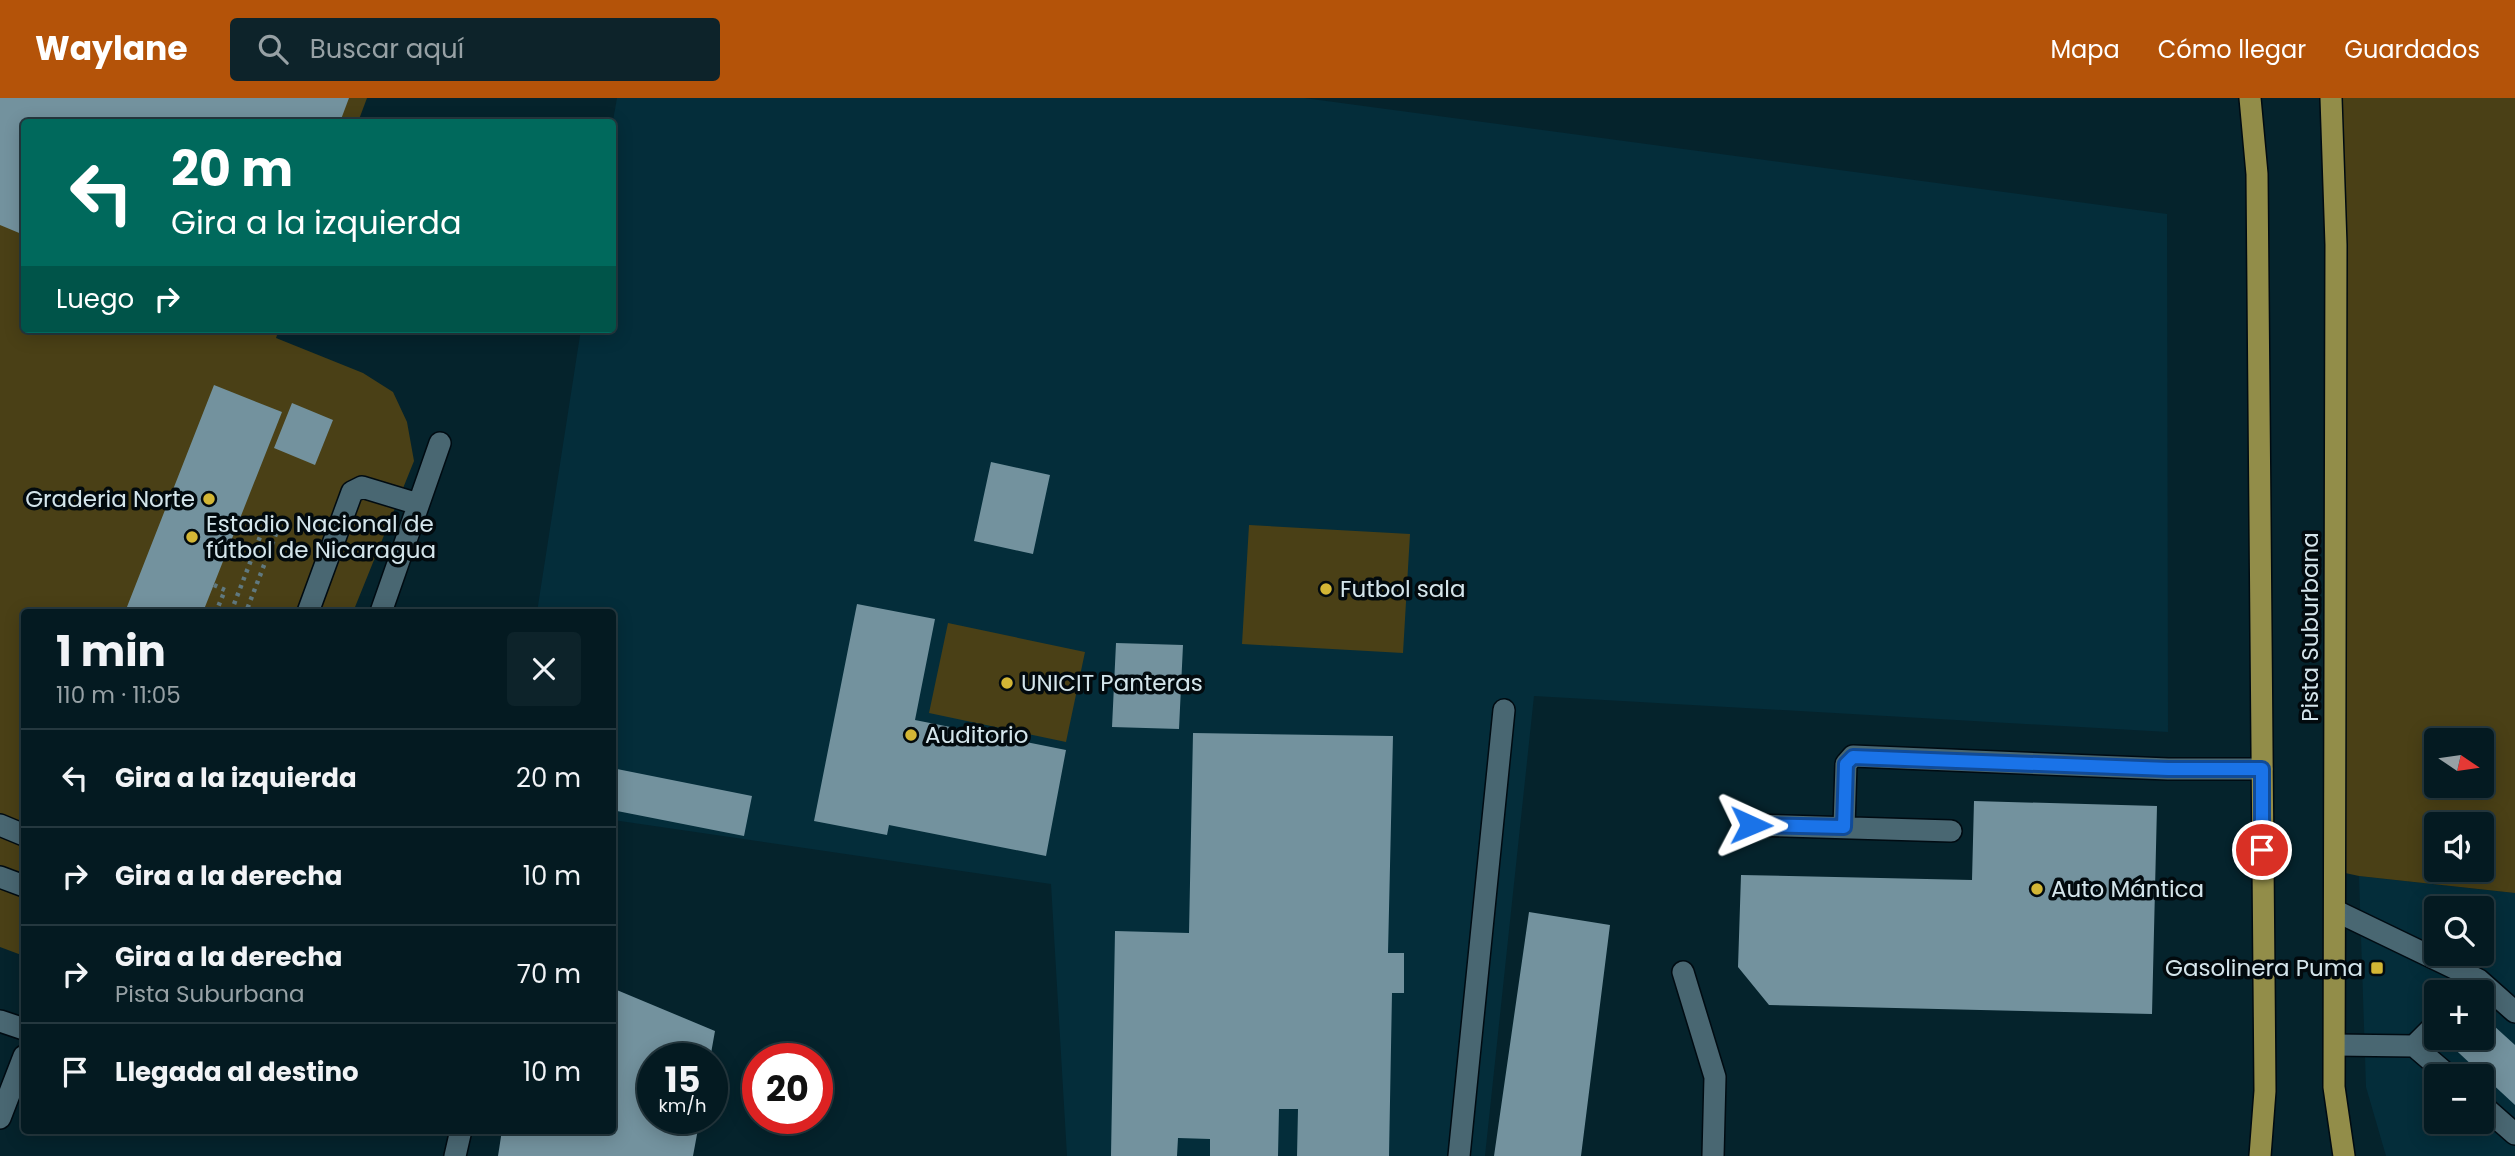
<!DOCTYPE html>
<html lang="es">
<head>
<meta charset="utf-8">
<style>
  body { margin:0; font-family:Poppins,sans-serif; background:#0d232a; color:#f1f3f6; height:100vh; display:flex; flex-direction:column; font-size:26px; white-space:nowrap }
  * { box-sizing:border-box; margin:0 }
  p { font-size:23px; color:#97a1a5 }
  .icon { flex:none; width:38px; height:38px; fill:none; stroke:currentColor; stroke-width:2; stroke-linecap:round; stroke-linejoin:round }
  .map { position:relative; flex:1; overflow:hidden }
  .sheet { position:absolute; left:21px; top:511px; width:595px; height:525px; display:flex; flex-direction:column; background:#041a21; border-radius:7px; box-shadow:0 4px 18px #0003,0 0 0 2px #25383f }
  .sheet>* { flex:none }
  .hud { position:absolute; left:21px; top:21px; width:595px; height:214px; border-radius:7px; box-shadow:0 4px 18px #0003,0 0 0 2px #25383f; background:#00695c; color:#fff; overflow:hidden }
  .needle { width:46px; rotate:103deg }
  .tools { position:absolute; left:2424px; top:630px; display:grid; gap:14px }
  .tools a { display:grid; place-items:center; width:70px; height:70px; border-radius:7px; background:#041a21; box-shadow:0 4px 18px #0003,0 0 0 2px #25383f; font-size:35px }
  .speed { position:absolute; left:637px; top:945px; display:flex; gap:14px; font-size:35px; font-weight:700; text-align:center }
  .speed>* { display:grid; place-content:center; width:91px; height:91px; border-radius:50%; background:#041a21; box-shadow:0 4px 18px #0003,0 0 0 2px #25383f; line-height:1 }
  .speed small { font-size:18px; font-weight:400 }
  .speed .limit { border:10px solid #d22; background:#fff; color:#111 }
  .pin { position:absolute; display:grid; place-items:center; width:60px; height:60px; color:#fff; margin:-30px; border:4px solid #fff; border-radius:50%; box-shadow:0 2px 7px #0007 }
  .me { position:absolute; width:77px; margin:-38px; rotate:91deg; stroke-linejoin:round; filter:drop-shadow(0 0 5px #0008) }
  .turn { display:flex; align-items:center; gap:24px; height:147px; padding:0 35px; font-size:32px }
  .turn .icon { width:91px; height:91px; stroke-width:2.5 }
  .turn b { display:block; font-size:49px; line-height:60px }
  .then { display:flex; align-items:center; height:66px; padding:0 35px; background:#0003; gap:14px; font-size:26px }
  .round { display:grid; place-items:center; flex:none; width:74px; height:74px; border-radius:7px; background:#0d232a }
  .head { display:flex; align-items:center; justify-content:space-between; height:119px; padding:0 35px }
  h1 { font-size:42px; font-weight:700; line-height:52px }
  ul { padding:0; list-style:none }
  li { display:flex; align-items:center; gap:21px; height:98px; padding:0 35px; border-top:2px solid #25383f }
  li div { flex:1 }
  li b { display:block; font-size:26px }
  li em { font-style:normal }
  header { display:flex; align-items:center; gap:42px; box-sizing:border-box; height:98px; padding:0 35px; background:#b45309; color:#fff }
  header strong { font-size:33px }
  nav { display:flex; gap:38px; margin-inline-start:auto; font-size:24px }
  .search { width:490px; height:63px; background:#0d232a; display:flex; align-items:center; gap:18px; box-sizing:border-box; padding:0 24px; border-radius:7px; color:#97a1a5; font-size:26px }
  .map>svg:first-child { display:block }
</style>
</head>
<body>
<header>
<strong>Waylane</strong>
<div class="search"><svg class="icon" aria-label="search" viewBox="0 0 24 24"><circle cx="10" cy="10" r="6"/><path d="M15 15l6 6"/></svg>Buscar aquí</div>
<nav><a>Mapa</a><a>Cómo llegar</a><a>Guardados</a></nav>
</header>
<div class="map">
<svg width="2515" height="1058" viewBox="0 0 2515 1058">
  <rect width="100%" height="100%" fill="#05232c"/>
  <path fill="#042d3a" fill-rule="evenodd" d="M617 0H1304L2167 116 2168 634 1534 598 1485 1058H1067L1051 786 613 722 612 514H537L581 231H612V28Z
    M2359 778 2515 795V1058H2386L2366 989ZM2436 810H2482V856H2436ZM2436 894H2482V940H2436ZM2436 978H2482V1024H2436Z"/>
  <path fill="#4a4016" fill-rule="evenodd" d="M0 0H367L358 24H24V231H279L276 240 363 275 393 294 407 324 414 363 353 514H24V858L0 849Z
    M2331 0H2515V795L2359 778 2336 773ZM2436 642H2482V688H2436ZM2436 726H2482V772H2436Z
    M1249 427 1410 436 1403 555 1242 546Z
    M948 525 1085 554 1066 644 929 615Z"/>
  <path fill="#73929e" d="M0 0H349L340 24H24V137L0 127Z
    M214 287 282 314 203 514H125Z
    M292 305 333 322 315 367 274 350Z
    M991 364 1050 377 1033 456 974 443Z
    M857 506 935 521 915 622 1066 652 1046 758 889 727 887 737 814 723Z
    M1116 545 1183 547 1179 631 1112 629Z
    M1193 635 1393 638 1388 855H1404V895H1392L1389 1058H1297L1298 1011H1279L1278 1058H1210V1041L1178 1040 1177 1058H1111L1115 833 1189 835Z
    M612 670 752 698 744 738 612 712Z
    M1974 703 2157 708 2152 916 1769 907 1738 869 1741 777 1972 782Z
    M1529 814 1610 827 1581 1058H1494Z
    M612 890 715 933 710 961H653V1020H700L693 1058H498L502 1032H612Z
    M2482 917 2515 947V1007L2446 943 2449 940H2482Z"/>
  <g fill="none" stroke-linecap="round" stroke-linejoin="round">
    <g stroke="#000b12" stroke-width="24">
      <path id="minor" d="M308 514 352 394 362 389 418 406
        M381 514 440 345
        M0 727 24 737
        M1751 727 1951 733
        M1844 729 1846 666 1853 658 2168 671H2262
        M0 779 24 788
        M2336 813 2479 882 2515 914
        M1683 874 1715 979 1713 1058
        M0 923 24 931
        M2335 947 2414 948 2449 978
        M2414 948 2436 926
        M2482 1007 2515 1036
        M0 1020 24 958
        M455 1058 461 1032
        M1459 1058 1504 612"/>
    </g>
    <g stroke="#000b12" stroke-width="24">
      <path id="major" d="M2250 0 2257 76 2265 993 2260 1058
        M2331 0 2336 147 2334 989 2344 1058"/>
    </g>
    <path stroke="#607980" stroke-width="4.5" stroke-dasharray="3.5 5" stroke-linecap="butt" d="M214 487 225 492 216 514
      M231 514 263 431 276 436 246 514"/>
    <use href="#minor" stroke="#496772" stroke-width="21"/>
    <use href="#major" stroke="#928d49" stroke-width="21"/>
  </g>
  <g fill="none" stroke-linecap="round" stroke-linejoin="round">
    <g stroke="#114b97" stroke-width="18">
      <path id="route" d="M1751 727 1844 729 1846 666 1853 659 2168 671H2262V752"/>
    </g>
    <use href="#route" stroke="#1a73e8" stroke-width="12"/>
  </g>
  <g fill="#d3b635" stroke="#020a0e" stroke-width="2.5">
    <circle cx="209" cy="401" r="7"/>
    <circle cx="192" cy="439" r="7"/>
    <circle cx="1326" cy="491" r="7"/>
    <circle cx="1007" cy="585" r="7"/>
    <circle cx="911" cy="637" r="7"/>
    <circle cx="2037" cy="791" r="7"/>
    <rect x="2370" y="863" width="14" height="14" rx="3.5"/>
  </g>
  <g text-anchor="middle" stroke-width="7" stroke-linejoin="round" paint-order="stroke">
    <g font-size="23" fill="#d4e5eb" stroke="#020a0e" text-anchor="start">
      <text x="195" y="409" text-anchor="end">Graderia Norte</text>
      <text x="206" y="434">Estadio Nacional de<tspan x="206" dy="26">fútbol de Nicaragua</tspan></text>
      <text x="1340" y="499">Futbol sala</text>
      <text x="1021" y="593">UNICIT Panteras</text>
      <text x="925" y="645">Auditorio</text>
      <text x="2051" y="799">Auto Mántica</text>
      <text x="2363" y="878" text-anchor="end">Gasolinera Puma</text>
    </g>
    <g font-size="23" fill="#d4e5eb" stroke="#020a0e">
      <text transform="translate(2310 529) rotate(-90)" y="8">Pista Suburbana</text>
    </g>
  </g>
</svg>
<div class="tools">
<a><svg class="needle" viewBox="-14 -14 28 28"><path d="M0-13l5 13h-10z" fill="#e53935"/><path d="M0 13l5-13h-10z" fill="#97a1a5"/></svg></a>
<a><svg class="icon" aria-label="sound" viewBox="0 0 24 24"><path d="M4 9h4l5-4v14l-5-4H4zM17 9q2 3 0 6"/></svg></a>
<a><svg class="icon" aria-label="search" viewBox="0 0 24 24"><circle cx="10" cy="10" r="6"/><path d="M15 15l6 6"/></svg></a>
<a>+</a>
<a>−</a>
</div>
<div class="speed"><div>15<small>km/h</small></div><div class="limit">20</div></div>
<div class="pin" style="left:2262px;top:752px;background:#d93025"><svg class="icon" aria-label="arrive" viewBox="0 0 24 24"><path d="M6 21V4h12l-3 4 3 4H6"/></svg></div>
<svg class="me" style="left:1751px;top:727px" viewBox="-20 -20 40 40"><path d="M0-17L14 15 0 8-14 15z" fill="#1a73e8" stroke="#fff" stroke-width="4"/></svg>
<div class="hud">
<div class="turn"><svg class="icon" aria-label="left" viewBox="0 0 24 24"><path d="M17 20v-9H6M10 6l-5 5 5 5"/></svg><div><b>20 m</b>Gira a la izquierda</div></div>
<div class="then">Luego<svg class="icon" aria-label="right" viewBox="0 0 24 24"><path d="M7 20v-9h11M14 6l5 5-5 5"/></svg></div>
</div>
<section class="sheet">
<div class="head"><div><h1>1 min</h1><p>110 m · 11:05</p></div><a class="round"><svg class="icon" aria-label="close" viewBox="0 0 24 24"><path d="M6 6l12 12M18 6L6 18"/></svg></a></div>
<ul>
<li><svg class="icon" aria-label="left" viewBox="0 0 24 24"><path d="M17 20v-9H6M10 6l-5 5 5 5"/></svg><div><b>Gira a la izquierda</b></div><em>20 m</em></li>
<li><svg class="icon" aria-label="right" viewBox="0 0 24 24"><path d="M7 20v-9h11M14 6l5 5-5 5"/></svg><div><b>Gira a la derecha</b></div><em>10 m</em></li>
<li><svg class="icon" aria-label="right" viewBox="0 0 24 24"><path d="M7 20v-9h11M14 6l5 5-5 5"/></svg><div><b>Gira a la derecha</b><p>Pista Suburbana</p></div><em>70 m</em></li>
<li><svg class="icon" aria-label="arrive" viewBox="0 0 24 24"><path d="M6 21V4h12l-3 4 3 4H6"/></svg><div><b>Llegada al destino</b></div><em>10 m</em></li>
</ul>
</section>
</div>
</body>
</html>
